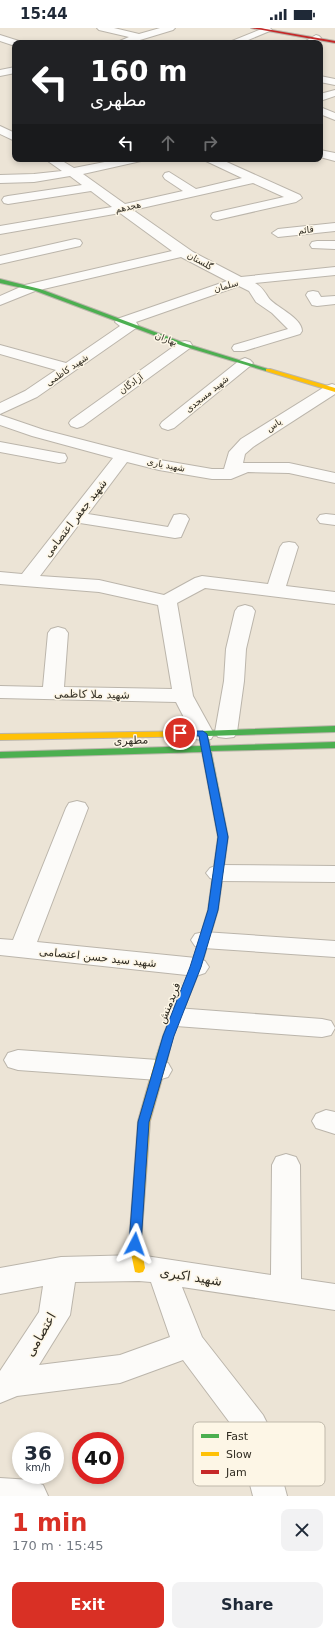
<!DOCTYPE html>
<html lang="en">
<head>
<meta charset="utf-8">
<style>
  body { margin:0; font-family:"DejaVu Sans","Noto Naskh Arabic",sans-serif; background:#f2f2f3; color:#1f2937; height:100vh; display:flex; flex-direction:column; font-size:15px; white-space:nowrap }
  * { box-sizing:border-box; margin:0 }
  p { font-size:13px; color:#747a83 }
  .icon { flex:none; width:22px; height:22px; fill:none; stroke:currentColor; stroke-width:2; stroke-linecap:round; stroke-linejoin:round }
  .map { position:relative; height:1468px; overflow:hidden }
  .sheet { display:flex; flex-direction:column; background:#fff; flex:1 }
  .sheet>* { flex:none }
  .top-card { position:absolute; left:12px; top:12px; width:311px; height:122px; border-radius:8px; box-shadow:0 2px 6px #0003; background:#202124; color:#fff; overflow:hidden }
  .speed { position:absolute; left:12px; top:1404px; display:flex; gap:8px; font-size:20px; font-weight:700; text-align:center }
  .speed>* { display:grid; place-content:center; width:52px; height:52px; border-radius:50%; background:#fff; box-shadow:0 2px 6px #0003; line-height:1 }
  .speed small { font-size:10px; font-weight:400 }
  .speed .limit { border:6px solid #d22; background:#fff; color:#111 }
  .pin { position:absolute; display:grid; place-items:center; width:34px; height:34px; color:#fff; margin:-17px; border:2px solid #fff; border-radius:50%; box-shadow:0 1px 4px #0007 }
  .me { position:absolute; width:44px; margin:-22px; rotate:4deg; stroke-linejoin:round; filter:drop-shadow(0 0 3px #0008) }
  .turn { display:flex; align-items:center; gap:14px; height:84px; padding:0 12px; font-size:18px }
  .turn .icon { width:52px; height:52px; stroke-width:2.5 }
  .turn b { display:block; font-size:28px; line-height:34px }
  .lanes { display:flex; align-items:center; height:38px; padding:0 12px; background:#0003; justify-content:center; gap:20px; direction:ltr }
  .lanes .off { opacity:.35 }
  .round { display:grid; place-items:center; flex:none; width:42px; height:42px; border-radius:8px; background:#f2f2f3 }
  .head { display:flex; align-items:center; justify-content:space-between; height:68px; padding:0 12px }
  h1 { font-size:24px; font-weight:600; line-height:30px; color:#d93025 }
  .cta { display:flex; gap:8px; margin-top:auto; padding:8px 12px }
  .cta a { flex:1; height:46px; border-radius:8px; background:#d93025; color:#fff; font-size:16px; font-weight:600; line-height:46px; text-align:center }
  .cta a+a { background:#f2f2f3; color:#1f2937 }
  .status { display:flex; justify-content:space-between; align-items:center; height:28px; padding:0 20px; background:#fff; direction:ltr }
  .status svg { height:11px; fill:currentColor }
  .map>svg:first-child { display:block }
</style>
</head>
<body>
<div class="status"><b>15:44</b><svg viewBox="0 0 49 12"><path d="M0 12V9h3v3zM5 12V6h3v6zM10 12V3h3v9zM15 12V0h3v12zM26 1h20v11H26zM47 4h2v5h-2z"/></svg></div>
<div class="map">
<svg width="335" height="1468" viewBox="0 0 335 1468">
  <rect width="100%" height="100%" fill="#ece4d6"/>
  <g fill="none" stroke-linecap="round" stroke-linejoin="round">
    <g stroke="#bbb5ab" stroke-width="2">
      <path id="street" d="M97 0H114L139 6 160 0H175L173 2 130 15H115L129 9 99 2Z
        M264 0H270L272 2 241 15H227Z
        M0 7 19 13 21 15H15V18L0 13Z
        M316 7 319 8 321 10C316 16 309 15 302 15Z
        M15 39V45L0 48V42Z
        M320 48 335 51V57L320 54Z
        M335 62V68L320 73V66Z
        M320 79 335 85V92L320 86Z
        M0 98 15 105V113L0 106Z
        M320 122 335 125V133L320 129Z
        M45 131H59L74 140 120 131H143L141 133 83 146 125 176 183 163 165 151 163 148 165 145 169 144 196 161 242 150 206 133 204 131H220L300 167 302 170 296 174 217 192 213 191 211 188 213 185 284 169 253 155 133 182 193 224 241 249 335 239V247L255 255C262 259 264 263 268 269 273 278 302 289 302 303L300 306 244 323H234L232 320 234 317 288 301 272 285 256 274 249 263 239 258 136 294 138 297 136 300 37 369 0 386V375L25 363 56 342 0 326V317L66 335 120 298 115 294 117 291 227 253 181 229 35 263 0 277V268L25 257 172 223 120 185 0 206V198L112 179 91 163 8 176 4 175 2 172 4 169 8 168 82 157 70 148 34 154 0 155V147L34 146 62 143Z
        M335 195V203L278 209 272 205 278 201Z
        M75 211 80 212 82 215 80 218 0 236V228Z
        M317 213H335V221L312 220 310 217 312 214Z
        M313 263 318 264 321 269 335 268V276L317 278 312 277 306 267 308 264Z
        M185 313 190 314 192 317 190 320 83 398 77 400 71 398 69 395 71 392 180 314Z
        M245 330 250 332 253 335 250 338 174 400 168 402 162 400 160 397 162 394 240 332Z
        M332 356 335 357V366L253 419 245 426 243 435H289L335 445V455L289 445 248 444 231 451H212L159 442 127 434 88 486 168 499 174 487 180 486 186 487 189 491 181 509 175 510 80 495 40 548 99 552 164 567 195 550 202 548 268 556 280 519 283 515 289 514 295 515 298 519 286 558 335 564V576L205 560 177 575 193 668 214 706 211 711 203 712 195 711 176 674 0 670V658L43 659 48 605 51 601 58 599 65 601 68 605 64 659 172 661 158 577 99 564 0 556V544L22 546 113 430 32 408 0 397V387L44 402 160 432 212 441H224L229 424 241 411 326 358Z
        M0 414 59 425 65 426 67 430 65 434 59 435 0 424Z
        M326 486 335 487V497L320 495 317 491 320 487Z
        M245 577 252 579 255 583 246 621 244 653 237 704 234 709 226 710 218 709 215 704 224 653 226 621 235 583 238 579Z
        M77 773 85 775 88 780 37 914 196 930 205 933 209 939 205 945 196 948 0 927V911L13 912 66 780 69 775Z
        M218 837 335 838V854L218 853 210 850 206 845 210 840Z
        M204 904 335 913V929L204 920 195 918 191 912 195 906Z
        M176 980 322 991 331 993 335 1000 331 1007 322 1009 176 998 167 996 163 989 167 982Z
        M18 1022 158 1032 168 1035 172 1042 168 1049 158 1052 18 1042 8 1039 4 1032 8 1025Z
        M326 1082 335 1084V1106L316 1100 312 1093 316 1086Z
        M286 1126 296 1129 300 1137 301 1251 335 1256V1282L182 1259 202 1309 263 1387 268 1397 287 1468H253L236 1403 183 1332 120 1355 17 1368 0 1375V1343L39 1284 43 1258 0 1266V1240L61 1229 139 1227 271 1247 272 1137 276 1129ZM139 1253 151 1254 170 1309 120 1327 39 1337 70 1287 75 1254Z
        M0 1450 31 1452 43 1457 48 1468H0Z"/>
    </g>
    <g stroke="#bbb5ab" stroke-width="2">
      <path id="fast" d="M0 251 40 261 187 316 271 342 266 343 183 318 36 263 0 255Z
        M335 698V704L208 708 210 718 335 714V720L211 723 228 809 218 882 201 939 173 1008 167 1033 165 1036 161 1037 157 1036 155 1033 163 1008 191 939 208 882 218 809 202 724 0 730V724L201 718 199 708 197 706 201 703Z"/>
    </g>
    <g stroke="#bbb5ab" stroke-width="2">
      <path id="slow" d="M266 341H270L335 360V364L266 343Z
        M201 703 204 704 205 706 204 708 0 712V706Z
        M161 1029 165 1030 167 1033 150 1093 141 1216 145 1240 143 1244 139 1245 135 1244 129 1216 138 1093 155 1033 157 1030Z"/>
    </g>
    <g stroke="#bbb5ab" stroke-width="2">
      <path id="jam" d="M251 0H260L335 13V15Z"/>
    </g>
    <use href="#street" fill="#fcfbf9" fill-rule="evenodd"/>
    <use href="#fast" fill="#4caf50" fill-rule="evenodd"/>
    <use href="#slow" fill="#ffc107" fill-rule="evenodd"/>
    <use href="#jam" fill="#c62828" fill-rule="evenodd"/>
  </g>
  <path fill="#1a73e8" stroke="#114b97" d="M180 703H203L207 706 228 809 218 882 201 939 174 1008 149 1094 141 1216 140 1219 135 1221 131 1219 129 1216 138 1094 163 1008 190 939 208 882 218 809 199 708 177 707 175 705Z"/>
  <g text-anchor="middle" stroke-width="3" stroke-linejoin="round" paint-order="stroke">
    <g font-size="9" fill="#302c22" stroke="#fdf6e6">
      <text transform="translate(128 179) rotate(-12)" y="3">هجدهم</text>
      <text transform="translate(306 202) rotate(-6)" y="3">قائم</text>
      <text transform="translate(200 233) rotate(29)" y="3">گلستان</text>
      <text transform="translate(226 258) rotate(-16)" y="3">سلمان</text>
      <text transform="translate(166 311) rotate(21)" y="3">بهاران</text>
      <text transform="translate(67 342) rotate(-34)" y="3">شهید کاظمی</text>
      <text transform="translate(131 356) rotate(-36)" y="3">آزادگان</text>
      <text transform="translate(207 366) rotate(-39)" y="3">شهید مسجدی</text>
      <text transform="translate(274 397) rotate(-33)" y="3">یاس</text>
      <text transform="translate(166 437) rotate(11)" y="3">شهید یاری</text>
    </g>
    <g font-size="11" fill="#302c22" stroke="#fdf6e6">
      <text transform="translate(75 490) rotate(-52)" y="4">شهید جعفر اعتصامی</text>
      <text transform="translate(92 666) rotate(1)" y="4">شهید ملا کاظمی</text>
      <text transform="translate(131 712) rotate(-2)" y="4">مطهری</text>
      <text transform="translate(98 929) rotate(6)" y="4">شهید سید حسن اعتصامی</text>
      <text transform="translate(169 975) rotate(-68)" y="4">فریدمنش</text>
    </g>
    <g font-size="13" fill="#302c22" stroke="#fdf6e6">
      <text transform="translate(191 1248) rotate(9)" y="5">شهید اکبری</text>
      <text transform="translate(40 1306) rotate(-60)" y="5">اعتصامی</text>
    </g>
  </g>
  <rect x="193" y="1394" width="132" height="64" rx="6" fill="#fdf6e6" stroke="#c0b9ab" stroke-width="1"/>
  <rect x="201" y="1406" width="18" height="4" fill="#4caf50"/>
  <rect x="201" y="1424" width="18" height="4" fill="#ffc107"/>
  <rect x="201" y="1442" width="18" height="4" fill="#c62828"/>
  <g font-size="11" fill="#302c22">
    <text x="226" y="1412">Fast</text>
    <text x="226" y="1430">Slow</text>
    <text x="226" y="1448">Jam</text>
  </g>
</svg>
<div class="speed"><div>36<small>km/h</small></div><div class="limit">40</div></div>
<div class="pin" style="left:180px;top:705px;background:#d93025"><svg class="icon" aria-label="arrive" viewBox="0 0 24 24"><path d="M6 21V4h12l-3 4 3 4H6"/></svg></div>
<svg class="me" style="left:135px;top:1216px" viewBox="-20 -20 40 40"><path d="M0-17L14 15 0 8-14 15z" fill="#1a73e8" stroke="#fff" stroke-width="4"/></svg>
<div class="top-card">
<div class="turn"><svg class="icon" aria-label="left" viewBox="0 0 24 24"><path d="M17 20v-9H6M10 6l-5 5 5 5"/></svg><div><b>160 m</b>مطهری</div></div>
<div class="lanes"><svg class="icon" aria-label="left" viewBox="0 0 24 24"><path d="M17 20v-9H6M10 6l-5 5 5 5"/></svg><svg class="icon off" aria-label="ahead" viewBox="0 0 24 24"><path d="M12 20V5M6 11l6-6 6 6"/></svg><svg class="icon off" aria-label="right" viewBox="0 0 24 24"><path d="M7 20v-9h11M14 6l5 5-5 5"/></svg></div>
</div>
</div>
<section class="sheet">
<div class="head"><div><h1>1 min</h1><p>170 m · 15:45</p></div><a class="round"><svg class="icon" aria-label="close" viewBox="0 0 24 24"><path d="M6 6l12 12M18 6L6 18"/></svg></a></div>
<div class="cta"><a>Exit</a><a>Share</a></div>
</section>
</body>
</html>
